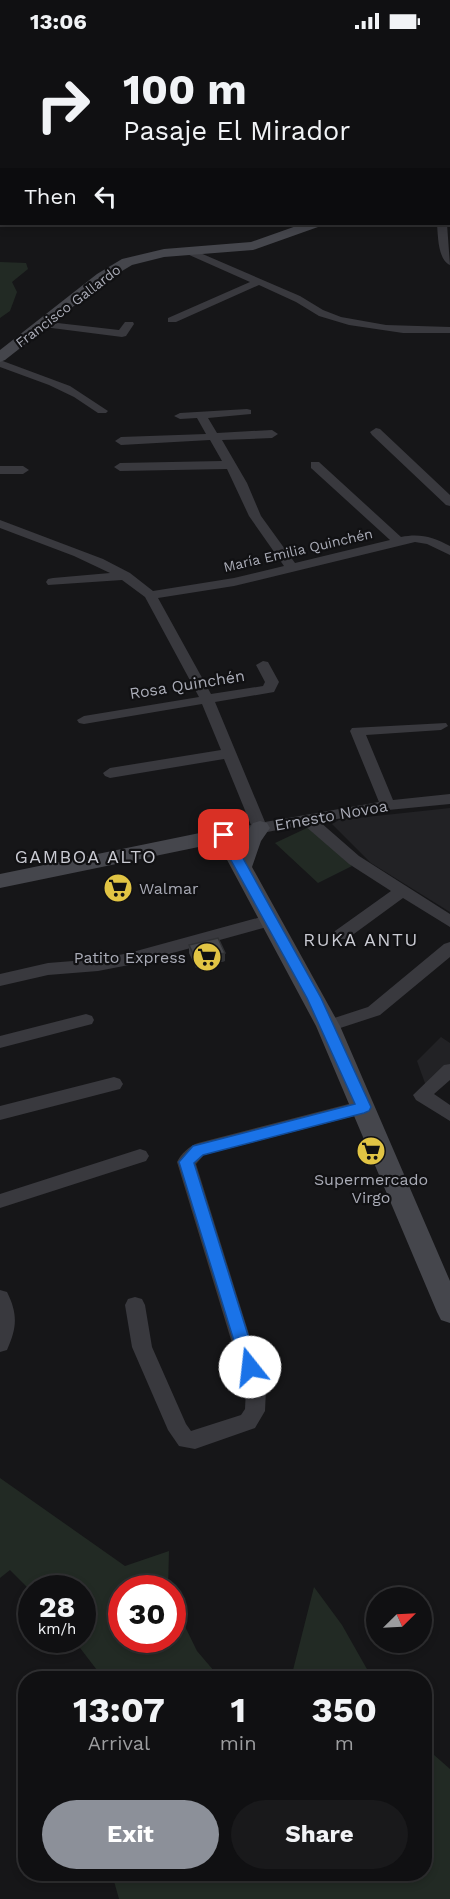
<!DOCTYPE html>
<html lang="en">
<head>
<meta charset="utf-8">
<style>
  body { margin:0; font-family:"Work Sans",sans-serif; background:#19191b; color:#f1f3f6; height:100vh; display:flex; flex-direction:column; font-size:22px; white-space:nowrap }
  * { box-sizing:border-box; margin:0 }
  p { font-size:20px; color:#9c9d9f }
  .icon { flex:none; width:33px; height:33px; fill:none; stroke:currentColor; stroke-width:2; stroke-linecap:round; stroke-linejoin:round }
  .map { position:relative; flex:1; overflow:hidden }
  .panel { position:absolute; left:18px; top:1629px; width:414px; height:210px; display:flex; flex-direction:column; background:#101012; border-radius:24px; box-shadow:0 3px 9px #0003,0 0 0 2px #303032 }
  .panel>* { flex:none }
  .top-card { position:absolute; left:0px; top:0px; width:450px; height:183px; box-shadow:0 3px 9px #0003,0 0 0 2px #303032; background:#101012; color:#f1f3f6; overflow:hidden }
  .needle { width:39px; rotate:66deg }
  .controls { position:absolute; left:366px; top:1545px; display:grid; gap:12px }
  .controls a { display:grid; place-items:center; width:66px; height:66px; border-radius:50%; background:#101012; box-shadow:0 3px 9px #0003,0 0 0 2px #303032; font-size:30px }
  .speed { position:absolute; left:18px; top:1533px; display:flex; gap:12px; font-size:30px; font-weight:700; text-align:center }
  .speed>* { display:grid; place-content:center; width:78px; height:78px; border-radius:50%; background:#101012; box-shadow:0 3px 9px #0003,0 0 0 2px #303032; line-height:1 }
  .speed small { font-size:15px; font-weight:400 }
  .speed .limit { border:9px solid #d22; background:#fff; color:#111 }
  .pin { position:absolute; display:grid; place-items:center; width:51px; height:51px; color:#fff; margin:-26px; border-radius:12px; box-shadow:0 3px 9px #0006 }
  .me { position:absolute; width:66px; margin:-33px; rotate:344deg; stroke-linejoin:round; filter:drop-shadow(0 0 4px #0008) }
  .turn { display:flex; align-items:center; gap:21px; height:126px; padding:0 24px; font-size:27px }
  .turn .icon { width:78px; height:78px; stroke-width:2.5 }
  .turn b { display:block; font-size:42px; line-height:51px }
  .then { display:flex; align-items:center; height:57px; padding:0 24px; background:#0003; gap:12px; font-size:22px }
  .eta { display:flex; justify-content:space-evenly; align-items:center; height:102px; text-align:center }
  .eta b { font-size:36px; font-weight:700; line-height:42px }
  .action { display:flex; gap:12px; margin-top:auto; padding:12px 24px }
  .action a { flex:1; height:69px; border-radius:36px; background:#8c9099; color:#fff; font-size:24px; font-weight:700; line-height:69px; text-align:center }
  .action a+a { background:#19191b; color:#f1f3f6 }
  .status { display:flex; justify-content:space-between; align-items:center; height:42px; padding:0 30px; background:#101012; direction:ltr }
  .status svg { height:16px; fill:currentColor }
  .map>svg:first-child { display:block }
</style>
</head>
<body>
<div class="status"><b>13:06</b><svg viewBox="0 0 49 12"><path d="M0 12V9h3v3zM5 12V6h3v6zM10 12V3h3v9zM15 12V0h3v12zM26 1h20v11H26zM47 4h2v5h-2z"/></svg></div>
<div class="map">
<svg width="450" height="1857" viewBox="0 0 450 1857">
  <rect width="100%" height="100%" fill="#161618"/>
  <path fill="#222225" d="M450 766V870L371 821 332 782 339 778Z
    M441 995 450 1001V1023L426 1044 417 1019Z"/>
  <path fill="#222a24" d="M0 220 26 221 28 227 12 240 17 250 10 269 0 276Z
    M309 785 352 824 318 841 275 801Z
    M0 1436 125 1524 169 1509 168 1546H122V1598H172L173 1560 197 1609 220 1636H103L74 1598H82V1546H32L31 1549 10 1528 0 1536Z
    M314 1545 342 1583 372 1636H291Z
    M425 1705 450 1727V1857H119L112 1832H424Z"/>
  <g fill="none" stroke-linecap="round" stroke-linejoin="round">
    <path fill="#39393e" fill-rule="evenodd" d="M448 75H450V81H448Z
      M448 138H450V144H448Z
      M448 157H450L448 165Z
      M437 182H447L450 223C438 218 438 194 437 182Z
      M191 207 300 254 323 268 341 275 386 283 450 285V291H403L349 283 319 274 296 260 259 243 176 280H168V276L250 240 187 212V208Z
      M40 279 119 288 125 280H133L134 282 126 294 122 295 36 284V280Z
      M0 318 70 344 108 369 106 371H98L74 355 49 343 0 325Z
      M247 367 251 368V372L208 376 217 391 272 388 278 392 272 396 222 398 247 441 261 474 295 521 390 498 311 426V420H319L401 495C420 491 433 495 450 504V513L427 502 415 500 234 544 158 556 211 652 263 644 265 640 256 623 263 619 268 620 279 640 274 650 215 660 265 780 379 760 350 689 352 686 446 681 448 684 441 688 366 693 393 758 450 752V762L388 768 320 780 359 814 450 872V885L403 856 347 897H335L333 893 335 889 391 849 349 822 304 783 224 798 219 797 216 793 219 789 251 783 224 717 110 736 105 734 103 731 110 726 221 708 202 662 84 682 79 681 77 678 84 674 199 655 145 555 122 538 48 543 46 540 48 537 53 536 110 531 74 514 0 486V478L103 517 130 531 153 549 234 536 284 524 249 474 227 427 120 429 114 425 120 421 222 419 210 398 121 403 115 399 121 395 206 392 197 376 180 377 174 374 180 371Z
      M376 386 380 387 450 453V464L446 463 372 393 370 390Z
      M0 424H23L29 428 23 432H0Z
      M272 872 278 874 280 878 278 882 129 923 98 929 48 933 0 944V932L48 921 98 917 129 911Z
      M450 900V915L380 973 328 990 322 988 320 984 322 980 368 965 444 902Z
      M86 972 92 974 94 978 92 982 0 1006V994Z
      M450 1022V1038L434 1052 450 1063V1079L416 1058 413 1053 444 1023Z
      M114 1035 120 1037 123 1042 120 1047 0 1078V1064Z
      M364 1058 370 1060 373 1065 370 1070 204 1113 196 1122 266 1347 265 1369 255 1386 195 1407 179 1404 168 1388 132 1305 125 1263 128 1257 135 1255 142 1257 145 1263 152 1305 186 1382 191 1389 241 1373 245 1367 246 1347 177 1120C181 1112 189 1104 198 1101Z
      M140 1107 146 1109 149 1114 146 1119 0 1166V1152Z
      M0 1248 7 1250C18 1272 17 1286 7 1308L0 1310Z"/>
    <path fill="#45464c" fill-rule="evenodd" d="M448 127H450L448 136Z
      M302 182H320L318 185 253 208 164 215 132 223 107 238 5 318 0 320V308L97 232 122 217 164 207 251 200Z
      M260 779 267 781 270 786 261 799 252 825 340 984 450 1239V1281L441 1278 437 1270 316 984 218 801 0 846V832L224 786 231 788 239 802 253 781Z"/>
  </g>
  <path fill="#3b3c40" d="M189 903 225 919 196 926 189 911Z"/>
  <path fill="#303134" d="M225 911V919L196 926V918Z"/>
  <path fill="#45464a" stroke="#303134" stroke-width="1.5" d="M218 896 225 911 196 918 189 903Z"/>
  <path fill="#1a73e8" stroke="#114b97" stroke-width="1.5" d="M224 789 230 793 321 956 371 1065 369 1069 364 1071 203 1113 194 1121 258 1325 256 1330 250 1332 244 1330 242 1325 179 1120 193 1104 355 1062 307 956 217 793Z"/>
  <defs>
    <g id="supermarket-disc" transform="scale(1.5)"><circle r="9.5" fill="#e1c444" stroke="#111113"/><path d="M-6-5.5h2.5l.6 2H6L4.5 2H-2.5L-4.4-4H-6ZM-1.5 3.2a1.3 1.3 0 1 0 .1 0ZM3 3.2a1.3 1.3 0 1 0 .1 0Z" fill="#111"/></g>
  </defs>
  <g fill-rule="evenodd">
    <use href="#supermarket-disc" x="118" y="846"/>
    <use href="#supermarket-disc" x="207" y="915"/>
    <use href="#supermarket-disc" x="371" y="1109"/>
  </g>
  <g text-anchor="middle" stroke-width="4.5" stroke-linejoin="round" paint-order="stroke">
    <g font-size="14" fill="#a9abb6" stroke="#111113">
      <text transform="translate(68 264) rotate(-37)" y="5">Francisco Gallardo</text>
      <text transform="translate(298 508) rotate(-13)" y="5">María Emilia Quinchén</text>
    </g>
    <g font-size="16" fill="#a9abb6" stroke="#111113">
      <text transform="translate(187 642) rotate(-9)" y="6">Rosa Quinchén</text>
      <text transform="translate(331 773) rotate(-10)" y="6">Ernesto Novoa</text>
    </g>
    <g font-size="16" fill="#a9abb6" stroke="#111113" text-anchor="start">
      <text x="139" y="852">Walmar</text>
      <text x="186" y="921" text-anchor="end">Patito Express</text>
      <text x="371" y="1143" text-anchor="middle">Supermercado<tspan x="371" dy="18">Virgo</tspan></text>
    </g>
    <g font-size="18" letter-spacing="1.5" fill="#cacbd3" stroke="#111113">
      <text x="86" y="821">GAMBOA ALTO</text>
      <text x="361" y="904">RUKA ANTU</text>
    </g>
  </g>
</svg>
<div class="controls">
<a><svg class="needle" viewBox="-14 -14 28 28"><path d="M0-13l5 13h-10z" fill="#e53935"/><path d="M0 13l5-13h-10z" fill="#9c9d9f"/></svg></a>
</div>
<div class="speed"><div>28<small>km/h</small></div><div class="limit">30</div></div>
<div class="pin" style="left:224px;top:793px;background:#d93025"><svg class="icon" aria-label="arrive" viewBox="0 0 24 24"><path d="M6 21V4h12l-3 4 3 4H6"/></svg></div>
<svg class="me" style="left:250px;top:1325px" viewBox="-20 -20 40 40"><circle r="19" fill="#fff"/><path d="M0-13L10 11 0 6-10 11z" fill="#1a73e8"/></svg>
<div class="top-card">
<div class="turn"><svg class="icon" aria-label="right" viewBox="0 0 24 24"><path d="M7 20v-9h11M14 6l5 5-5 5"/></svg><div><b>100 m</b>Pasaje El Mirador</div></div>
<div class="then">Then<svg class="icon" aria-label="left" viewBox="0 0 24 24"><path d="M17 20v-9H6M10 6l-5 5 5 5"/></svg></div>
</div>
<section class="panel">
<div class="eta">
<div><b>13:07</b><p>Arrival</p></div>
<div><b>1</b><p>min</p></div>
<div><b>350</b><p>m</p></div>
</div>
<div class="action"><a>Exit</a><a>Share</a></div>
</section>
</div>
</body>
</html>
